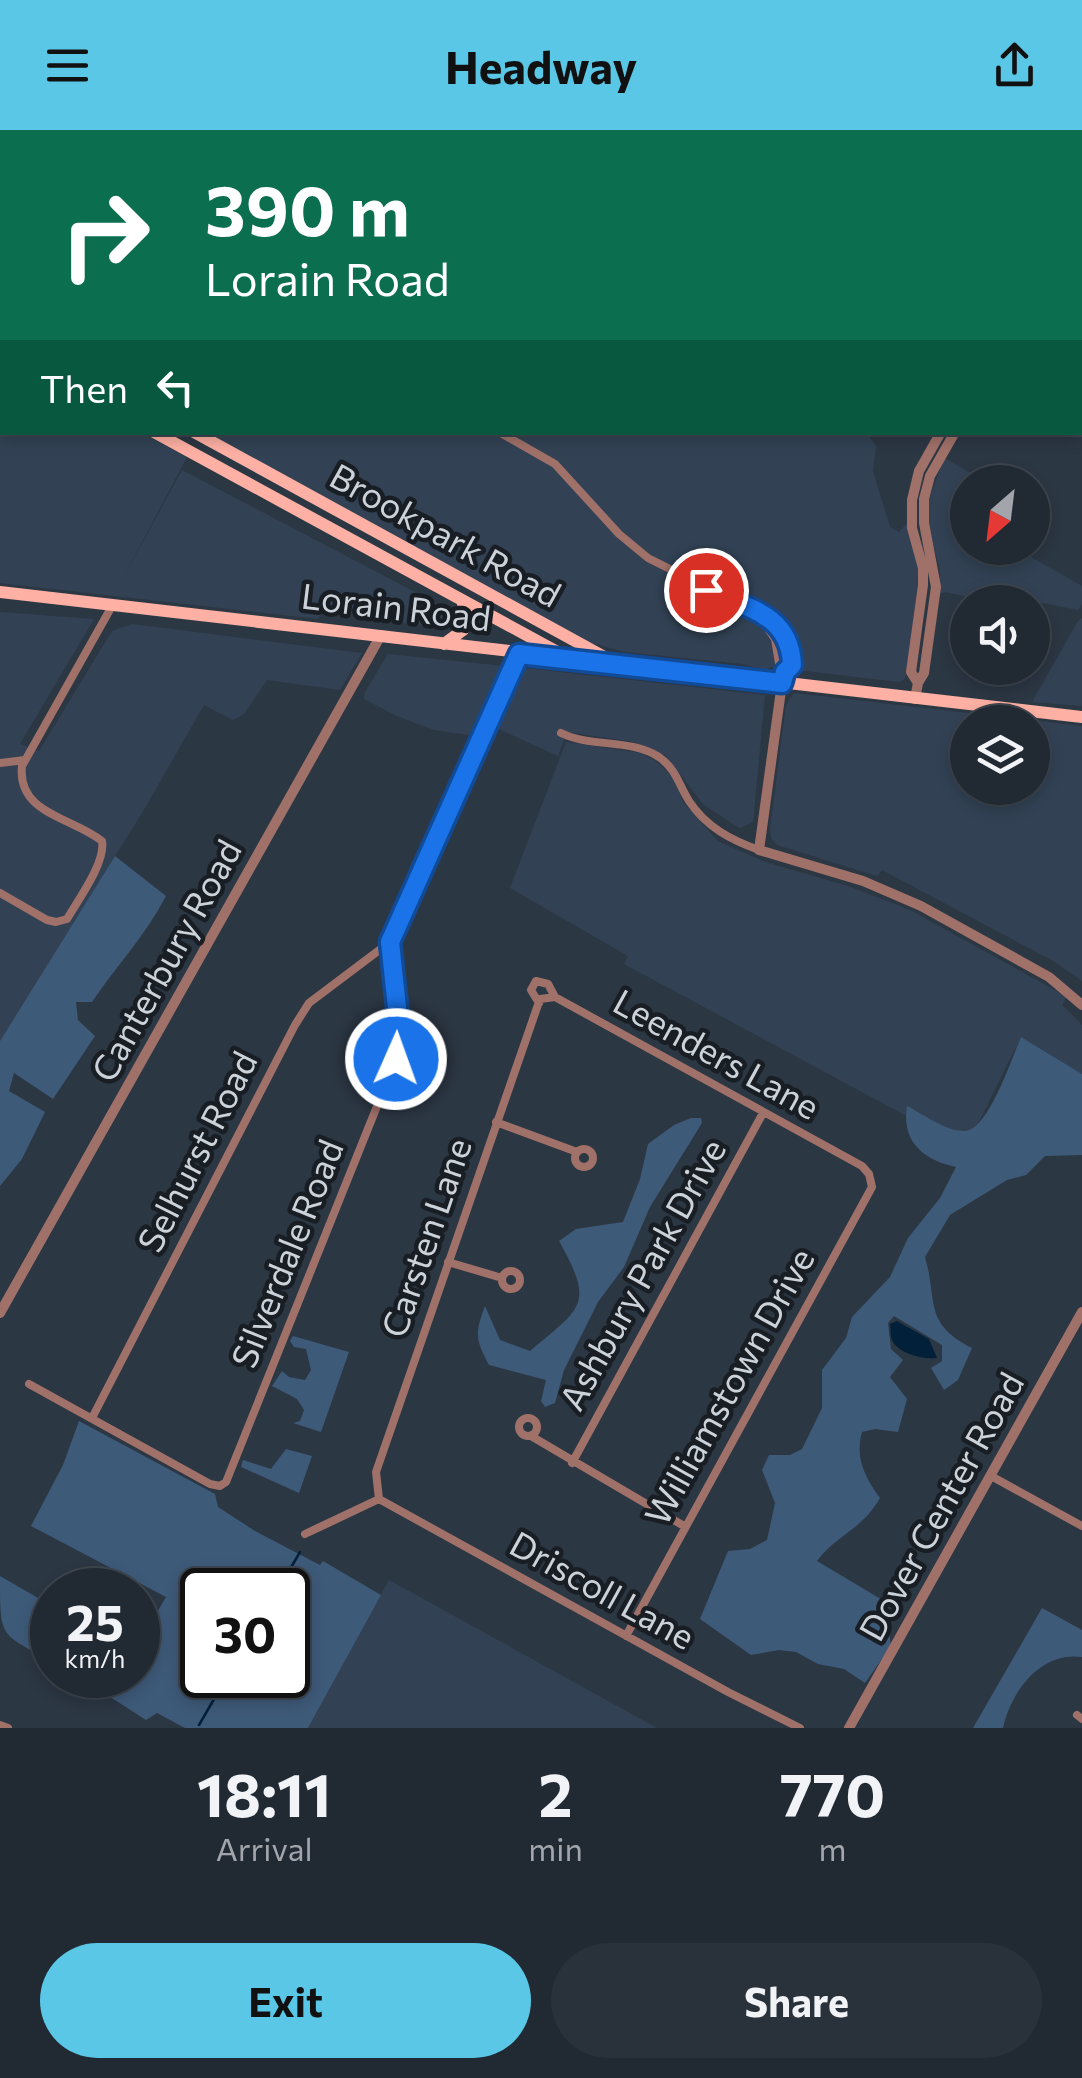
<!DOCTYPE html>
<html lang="en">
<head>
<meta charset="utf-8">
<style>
  body { margin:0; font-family:Commissioner,sans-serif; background:#29313b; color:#f1f3f6; height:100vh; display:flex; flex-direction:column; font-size:38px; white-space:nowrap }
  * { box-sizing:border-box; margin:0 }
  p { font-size:32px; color:#a2a6ac }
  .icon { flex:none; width:55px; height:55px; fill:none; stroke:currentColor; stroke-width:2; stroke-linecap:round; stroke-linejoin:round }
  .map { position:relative; height:1598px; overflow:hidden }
  .sheet { display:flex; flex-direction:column; background:#212933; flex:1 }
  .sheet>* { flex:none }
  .top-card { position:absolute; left:0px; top:0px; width:1082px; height:305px; box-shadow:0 5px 15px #0003,0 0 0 2px #3e454e; background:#0b6e4f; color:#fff; overflow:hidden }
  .needle { width:65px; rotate:208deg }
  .buttons { position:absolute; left:950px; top:335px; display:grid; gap:20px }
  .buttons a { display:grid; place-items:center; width:100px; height:100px; border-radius:50%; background:#212933; box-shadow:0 5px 15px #0003,0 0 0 2px #3e454e; font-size:50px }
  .speed { position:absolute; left:30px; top:1438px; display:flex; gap:20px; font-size:50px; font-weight:700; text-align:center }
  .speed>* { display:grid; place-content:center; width:130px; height:130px; border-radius:50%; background:#212933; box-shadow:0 5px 15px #0003,0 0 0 2px #3e454e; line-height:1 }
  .speed small { font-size:25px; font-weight:400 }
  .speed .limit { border:5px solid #111; border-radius:15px; background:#fff; color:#111 }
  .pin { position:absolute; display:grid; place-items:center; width:85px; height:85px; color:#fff; margin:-42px; border:5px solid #fff; border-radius:50%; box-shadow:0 2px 10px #0007 }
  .me { position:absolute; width:110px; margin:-55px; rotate:2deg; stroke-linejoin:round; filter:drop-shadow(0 0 8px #0008) }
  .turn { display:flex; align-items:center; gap:35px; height:210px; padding:0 40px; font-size:45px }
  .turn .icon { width:130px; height:130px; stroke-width:2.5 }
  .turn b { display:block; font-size:70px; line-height:85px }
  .then { display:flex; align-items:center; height:95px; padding:0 40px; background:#0003; gap:20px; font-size:38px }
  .eta { display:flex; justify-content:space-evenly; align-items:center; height:170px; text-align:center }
  .eta b { font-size:60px; font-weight:700; line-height:70px }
  .primary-button { display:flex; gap:20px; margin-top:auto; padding:20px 40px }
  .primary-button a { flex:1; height:115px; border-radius:60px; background:#5bc7e7; color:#111; font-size:40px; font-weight:700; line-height:115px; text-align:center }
  .primary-button a+a { background:#29313b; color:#f1f3f6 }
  header { display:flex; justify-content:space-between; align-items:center; height:130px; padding:0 40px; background:#5bc7e7; color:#111; font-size:45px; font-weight:700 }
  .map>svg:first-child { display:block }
</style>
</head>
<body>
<header><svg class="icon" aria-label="menu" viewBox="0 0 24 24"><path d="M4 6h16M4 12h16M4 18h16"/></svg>Headway<svg class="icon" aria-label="share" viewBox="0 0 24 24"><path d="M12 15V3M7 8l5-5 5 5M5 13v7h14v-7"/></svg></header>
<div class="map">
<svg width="1082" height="1598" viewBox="0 0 1082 1598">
  <rect width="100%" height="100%" fill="#2c3744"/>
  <path fill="#324254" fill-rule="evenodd" d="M0 0H268L2 2V169Z
    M282 0H620L282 2Z
    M0 238 2 302 142 303 187 327 121 452 182 340 457 484 454 493 445 499 322 481 318 489 0 453Z
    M206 303H867L876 316 873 341 890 397 899 402 907 393 919 442 907 543 904 550 899 552 772 537 764 540 743 534 625 522 581 510Z
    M944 328 986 352H968V418H1032L1033 388 1048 397 1031 427 1082 456V474L1078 480 982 461 977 469 946 462 939 464 940 440 927 392V375Z
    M0 482 94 489 20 614 39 621 112 501 132 494 362 523 340 560 267 550 244 584 233 590 204 575 145 678 0 911Z
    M1082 488V576L1032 572 1078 491Z
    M388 524 504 536V544L475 606 434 600 397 586 364 569 365 562Z
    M524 538 765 565 753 692 740 698 730 692 704 675 665 625 634 612 567 602 558 626 494 597Z
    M794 563 1082 596V851L1055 832 882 740 877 746 777 715 771 708 770 699 786 575ZM968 592H1032V658H968Z
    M566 612 640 623 656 631 674 648 683 672 718 711 765 732 848 756 910 780 1060 863 1066 868 1062 875 1082 895V944L1021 907 966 1018 624 834 628 826 510 758Z
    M389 1450 657 1598H308Z"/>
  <path fill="#3e5a79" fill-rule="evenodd" d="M115 726 166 766C146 805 116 836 92 872H76L78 890 95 906 53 969 14 943 9 961 45 982 22 1029 0 1056V911Z
    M1021 907 1082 944V1025L1045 1026 1026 1045 1007 1050 950 1085 925 1127C938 1172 923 1193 972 1218L958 1250 944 1260 931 1238 942 1231V1215L894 1186 888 1193 891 1219 903 1230 890 1247 907 1269 898 1302 875 1299 862 1302C855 1327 864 1346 880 1368 860 1402 838 1403 817 1431L884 1471 891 1516 865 1553 844 1539 818 1534 796 1522 779 1520 751 1525 700 1489 728 1421 750 1419 767 1410 775 1373 762 1340 769 1325H790L802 1319 822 1278V1240L846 1208 852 1187 890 1147 908 1108 940 1068 956 1037C925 1030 901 1013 907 976 923 984 947 1002 965 1001 989 999 1012 927 1021 907Z
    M691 988H701L702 993 650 1077 624 1137 598 1172 564 1240 555 1273 545 1277 541 1271 546 1250 489 1235C475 1209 475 1203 485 1176L500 1210 530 1221C582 1177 595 1175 559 1111L576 1099 623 1092 640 1049 648 1014 674 995Z
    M293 1206 349 1222 321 1302 293 1293 300 1291 304 1280 297 1269 272 1256 282 1241 289 1247 305 1250 311 1240 306 1219 294 1217 290 1211Z
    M79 1291 215 1364 218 1377 255 1401 320 1435 323 1431 381 1465 308 1598H185L157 1583 146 1590 76 1545H138V1505L143 1506 166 1467 31 1396 63 1335ZM202 1460H288V1545H202Z
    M286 1319 312 1326 299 1363 241 1337 243 1330 271 1339Z
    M0 1446 52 1476V1532C0 1502 0 1511 0 1446Z
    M1042 1478 1082 1500V1527C1041 1521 1011 1561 1003 1598H973Z"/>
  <path fill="#02203a" d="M897 1191 929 1209 937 1228C925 1230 898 1224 892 1210 890 1205 891 1199 890 1194Z"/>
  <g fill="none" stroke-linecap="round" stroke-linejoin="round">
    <path stroke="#02203a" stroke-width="2.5" d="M278 1460 300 1422
      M199 1595 228 1545"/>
    <path stroke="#a07169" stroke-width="8" d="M697 0 700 2
      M276 2 277 0
      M612 2 614 0
      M818 2 821 0
      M0 173 2 175
      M499 302 555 334 619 404 648 428 757 483C781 486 791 514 792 535L785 542 782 553
      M757 483 775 509 779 533 785 542
      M561 603C592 618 629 608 659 627 676 639 679 655 689 671 706 697 731 710 759 720
      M0 633 25 630
      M0 763 47 790 56 792 67 789C78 770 106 732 102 711 72 687 17 684 22 636L112 476
      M539 873 531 860 536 851 548 854 555 867
      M496 992 577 1022
      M575 1028a9 9 0 1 1 18 0a9 9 0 1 1-18 0Z
      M448 1132 502 1148
      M502 1150a9 9 0 1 1 18 0a9 9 0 1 1-18 0Z
      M29 1254 210 1354 220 1356 226 1352 396 929 399 896 390 812 519 524
      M519 1297a9 9 0 1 1 18 0a9 9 0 1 1-18 0Z
      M92 1288 295 895 309 873 390 812
      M531 1306 684 1396
      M572 1333 763 983
      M991 1346 1082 1396
      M379 1369 376 1342 540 869 555 867 862 1036 869 1044 872 1057 626 1506
      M379 1369 728 1562 800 1598
      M305 1404 379 1369
      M1077 1585 1082 1589
      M0 1595 8 1598"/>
    <path stroke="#a07169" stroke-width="10" d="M890 0 893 2
      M907 0 910 2
      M782 553 759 720 863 751 921 776 1049 847 1082 875
      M918 553 911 542 923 455V438L912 398V370L919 341 941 302
      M915 569 918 553 924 543 936 457 924 393V369L930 346 955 302
      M0 1183 381 505
      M849 1598 1082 1182"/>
    <path stroke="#fdb0a3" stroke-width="12" d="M0 199 2 200
      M0 220 2 221
      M154 302 563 525
      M194 302 608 529
      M0 462 1082 587
      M444 514 463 500 468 492 462 470"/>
  </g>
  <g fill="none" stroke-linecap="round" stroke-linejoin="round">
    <g stroke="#114b97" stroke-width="25">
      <path id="route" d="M396 929 399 896 390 812 519 524 782 553 785 542 792 535C790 483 746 478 706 460"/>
    </g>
    <use href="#route" stroke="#1a73e8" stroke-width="18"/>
  </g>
  <g text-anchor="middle" stroke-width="9" stroke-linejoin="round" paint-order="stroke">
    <g font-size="35" fill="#cbd2da" stroke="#191e24">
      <text transform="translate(445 406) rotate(29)" y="12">Brookpark Road</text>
      <text transform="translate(396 478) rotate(7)" y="12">Lorain Road</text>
      <text transform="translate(167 831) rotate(-61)" y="12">Canterbury Road</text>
      <text transform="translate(716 925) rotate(29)" y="12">Leenders Lane</text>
      <text transform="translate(198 1022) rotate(-63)" y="12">Selhurst Road</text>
      <text transform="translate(427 1108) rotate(-71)" y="12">Carsten Lane</text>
      <text transform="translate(288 1124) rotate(-68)" y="12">Silverdale Road</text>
      <text transform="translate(643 1145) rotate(-61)" y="12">Ashbury Park Drive</text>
      <text transform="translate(730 1257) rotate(-61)" y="12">Williamstown Drive</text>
      <text transform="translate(942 1377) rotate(-61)" y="12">Dover Center Road</text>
      <text transform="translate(602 1461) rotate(29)" y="12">Driscoll Lane</text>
    </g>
  </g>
</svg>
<div class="buttons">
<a><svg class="needle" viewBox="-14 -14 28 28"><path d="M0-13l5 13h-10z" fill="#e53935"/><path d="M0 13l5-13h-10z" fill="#a2a6ac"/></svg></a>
<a><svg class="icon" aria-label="sound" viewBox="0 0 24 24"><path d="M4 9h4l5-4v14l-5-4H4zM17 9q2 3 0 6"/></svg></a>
<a><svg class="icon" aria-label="layers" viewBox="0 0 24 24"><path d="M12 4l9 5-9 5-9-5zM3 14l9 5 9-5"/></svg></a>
</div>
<div class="speed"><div>25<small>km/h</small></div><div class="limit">30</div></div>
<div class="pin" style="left:706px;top:460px;background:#d93025"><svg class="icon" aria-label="arrive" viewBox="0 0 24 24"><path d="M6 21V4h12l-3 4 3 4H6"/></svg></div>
<svg class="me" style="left:396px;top:929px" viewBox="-20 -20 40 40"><circle r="17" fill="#1a73e8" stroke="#fff" stroke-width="3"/><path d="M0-11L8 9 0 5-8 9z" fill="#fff"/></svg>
<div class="top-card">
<div class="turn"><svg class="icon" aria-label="right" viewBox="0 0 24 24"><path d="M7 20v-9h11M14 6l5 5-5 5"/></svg><div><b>390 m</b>Lorain Road</div></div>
<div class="then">Then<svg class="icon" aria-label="left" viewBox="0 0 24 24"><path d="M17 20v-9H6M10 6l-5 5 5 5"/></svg></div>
</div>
</div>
<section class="sheet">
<div class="eta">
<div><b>18:11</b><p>Arrival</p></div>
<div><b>2</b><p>min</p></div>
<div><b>770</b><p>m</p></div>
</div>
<div class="primary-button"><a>Exit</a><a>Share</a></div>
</section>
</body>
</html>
